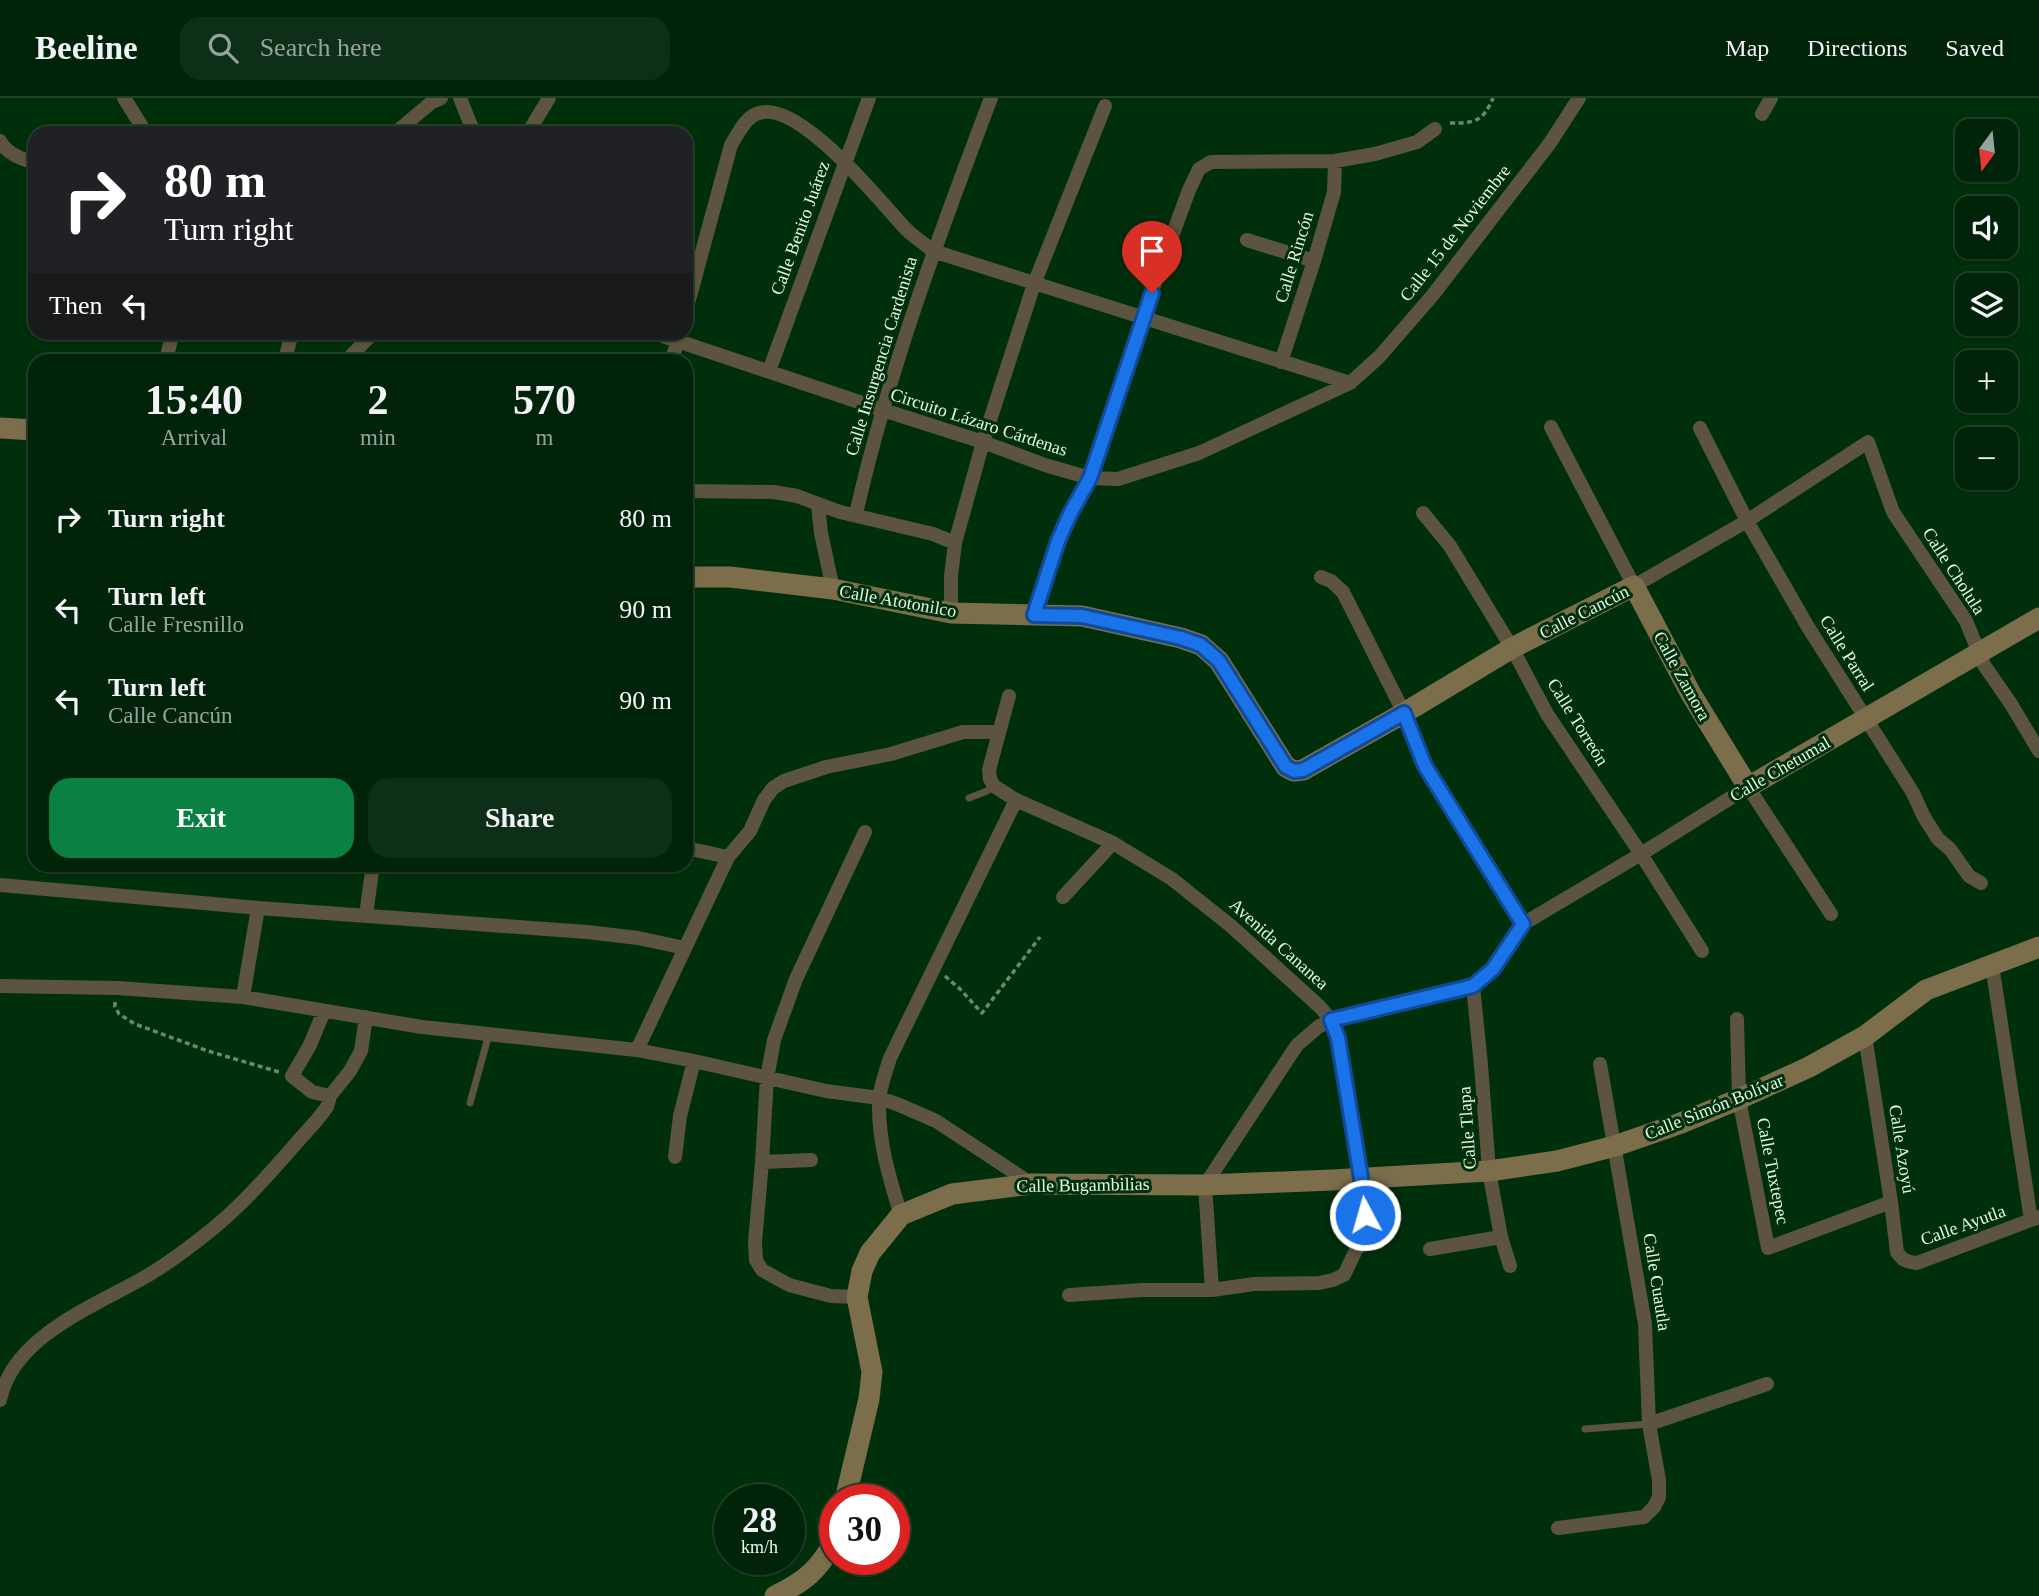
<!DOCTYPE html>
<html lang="en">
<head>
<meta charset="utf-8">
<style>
  body { margin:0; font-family:Georgia,serif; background:#0e2f17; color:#f1f3f6; height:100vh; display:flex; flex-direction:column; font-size:26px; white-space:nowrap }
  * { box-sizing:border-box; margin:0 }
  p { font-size:23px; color:#95a49c }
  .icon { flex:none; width:38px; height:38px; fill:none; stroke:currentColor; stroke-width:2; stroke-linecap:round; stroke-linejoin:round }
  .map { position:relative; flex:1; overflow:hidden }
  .panel { position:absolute; left:28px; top:256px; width:665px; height:518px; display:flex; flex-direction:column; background:#002309; border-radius:21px; box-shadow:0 2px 5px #0004,0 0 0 2px #22402a }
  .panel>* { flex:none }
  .banner { position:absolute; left:28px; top:28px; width:665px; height:214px; border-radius:21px; box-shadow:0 2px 5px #0004,0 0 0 2px #22402a; background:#202124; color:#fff; overflow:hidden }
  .needle { width:46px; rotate:195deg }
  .controls { position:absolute; left:1955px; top:21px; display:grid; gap:14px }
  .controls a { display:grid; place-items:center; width:63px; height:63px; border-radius:14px; background:#002309; box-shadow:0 2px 5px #0004,0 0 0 2px #22402a; font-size:35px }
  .speed { position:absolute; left:714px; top:1386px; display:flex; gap:14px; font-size:35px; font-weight:700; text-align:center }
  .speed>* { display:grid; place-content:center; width:91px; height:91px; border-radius:50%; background:#002309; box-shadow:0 2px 5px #0004,0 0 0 2px #22402a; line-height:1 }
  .speed small { font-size:18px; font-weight:400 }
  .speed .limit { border:10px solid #d22; background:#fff; color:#111 }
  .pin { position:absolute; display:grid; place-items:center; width:60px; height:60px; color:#fff; margin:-72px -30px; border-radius:50% 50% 50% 0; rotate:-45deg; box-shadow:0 0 7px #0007 }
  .pin .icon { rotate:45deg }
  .me { position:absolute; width:77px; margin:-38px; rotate:354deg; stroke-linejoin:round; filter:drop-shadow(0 0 5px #0008) }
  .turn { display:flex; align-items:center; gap:24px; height:147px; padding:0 21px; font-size:32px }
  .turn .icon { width:91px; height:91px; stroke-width:2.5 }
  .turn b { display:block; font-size:49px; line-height:60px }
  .then { display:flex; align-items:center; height:66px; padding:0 21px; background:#0003; gap:14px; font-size:26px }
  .eta { display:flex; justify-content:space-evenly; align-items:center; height:119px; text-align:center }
  .eta b { font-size:42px; font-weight:800; line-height:49px }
  .cta { display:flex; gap:14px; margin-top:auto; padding:14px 21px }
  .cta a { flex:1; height:80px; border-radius:21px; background:#0b8043; color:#fff; font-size:28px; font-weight:800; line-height:80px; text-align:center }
  .cta a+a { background:#0e2f17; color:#f1f3f6 }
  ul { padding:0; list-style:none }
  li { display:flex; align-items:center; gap:21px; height:91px; padding:0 21px }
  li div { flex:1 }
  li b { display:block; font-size:26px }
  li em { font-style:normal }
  header { display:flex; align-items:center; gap:42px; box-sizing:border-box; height:98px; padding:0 35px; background:#002309; border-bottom:2px solid #22402a }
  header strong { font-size:33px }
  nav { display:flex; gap:38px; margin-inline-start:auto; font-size:24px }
  .search { width:490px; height:63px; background:#0e2f17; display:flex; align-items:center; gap:18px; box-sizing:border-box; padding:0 24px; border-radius:21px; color:#95a49c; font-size:26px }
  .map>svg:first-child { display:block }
</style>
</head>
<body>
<header>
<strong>Beeline</strong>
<div class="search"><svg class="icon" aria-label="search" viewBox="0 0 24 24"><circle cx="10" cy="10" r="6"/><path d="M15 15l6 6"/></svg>Search here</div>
<nav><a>Map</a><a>Directions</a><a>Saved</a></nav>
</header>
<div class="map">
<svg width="2039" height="1498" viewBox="0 0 2039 1498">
  <rect width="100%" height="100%" fill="#002f0c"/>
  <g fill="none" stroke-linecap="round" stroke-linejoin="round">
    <path stroke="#658a6d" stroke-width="3.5" stroke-dasharray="5 3.5" stroke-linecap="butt" d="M1450 25C1474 25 1483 24 1493 0
      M945 878 960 891 982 915 1040 839
      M115 904V908L119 916 135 926 208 953 279 974"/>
    <path stroke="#5d543f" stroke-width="7" d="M969 700 987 693 994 688
      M470 1005 489 936
      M1585 1331 1649 1326"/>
    <path stroke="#5d543f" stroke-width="14" d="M124 0 146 35
      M460 0 474 35
      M1762 16 1771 0
      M395 35 432 4 441 0
      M528 35 549 0
      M0 43C7 56 22 61 35 65
      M1247 142 1314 163
      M686 213 731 47C738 36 745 19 759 15 799 2 879 102 904 129 912 138 924 145 933 153L1350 285
      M651 234 883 312 983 344 1045 367 1090 380 1118 381 1199 355 1350 285 1379 259 1432 198 1550 45 1579 0
      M166 262 173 234
      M285 262 292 234
      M347 262 374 234
      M672 262 680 234
      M1281 264 1314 163 1334 94 1335 63
      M769 273 869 0
      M1551 329 1634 488 1747 423 1868 344 1893 414 1966 523 1984 567 2011 606 2039 653
      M1700 330 1747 423 1808 529 1913 695 1924 719 1938 741 1950 751 1969 778 1981 785
      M686 393 774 394 797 398 840 414 933 436 955 445
      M818 407 821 435 833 491
      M1423 415 1450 448 1512 550 1547 616 1641 756 1702 853
      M856 416C888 274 939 137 991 0
      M1321 479 1331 483 1343 494 1404 615 1425 668 1523 826
      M951 515V478L955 445 983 344 1034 186 1105 8
      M1034 517 1052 457 1070 416 1090 380 1142 220 1189 92 1199 71 1211 64 1335 63 1375 56 1417 44 1435 31
      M1009 598 989 672 990 681 994 688 1016 702 1113 745 1172 781 1231 828 1320 909 1331 922 1338 940 1361 1079 1365 1117 1357 1150 1344 1177 1333 1182 1319 1185 1254 1186 1212 1192H1142L1069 1197
      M686 750 728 759
      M0 787 258 810 587 834 638 840 685 850
      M1063 799 1113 745
      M366 817 373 766
      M1992 867 2031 1122
      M0 888 117 890 243 899 422 929 637 952 694 963 826 993 879 1000 897 1006 936 1023 1032 1086
      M1473 888 1481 967 1489 1073 1501 1139 1510 1168
      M243 899 258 810
      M324 913 310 947 292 978 312 994 330 998
      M1737 921 1739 1001 1768 1150 1891 1104
      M1865 938 1891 1104 1897 1154C1902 1162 1907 1164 1917 1165L2039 1119
      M637 952 728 759 750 733 764 702 773 690 784 683 826 669 891 656 963 634H999
      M675 1059 680 1018 694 963
      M762 1064 811 1062
      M901 1117C889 1080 878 1042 879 1003 880 989 886 973 890 960L1016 702
      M1430 1151 1501 1139
      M1212 1192 1205 1087 1297 947 1318 929 1331 922 1473 888 1493 871 1523 826 1641 756 1748 689 1831 816
      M857 1199 831 1198 789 1187 762 1172 756 1162 755 1144 762 1064 767 980 774 942 796 881 865 734
      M0 1302C13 1238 95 1208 145 1179 168 1166 190 1149 210 1133 250 1101 283 1059 317 1022L327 1009 330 998 350 973 361 953 366 919
      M1649 1326 1767 1286
      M1558 1430 1644 1419 1654 1409 1659 1399V1382L1649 1326 1645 1226 1600 966"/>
    <path stroke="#7c6e4b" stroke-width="21" d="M0 330 35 332
      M686 479H730L833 491 951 515 1082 518 1181 540 1201 547 1219 563 1286 669 1294 673 1303 672 1404 615 1512 550 1634 488 1691 596 1748 689 2039 520
      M845 1402 869 1301 872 1274 857 1199 862 1173 870 1155 901 1117 952 1096 1032 1086 1205 1087 1333 1082 1489 1073 1557 1063 1615 1048 1681 1025 1739 1001 1809 969 1865 938 1926 892 2039 849
      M775 1498C806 1483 818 1472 835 1443"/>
  </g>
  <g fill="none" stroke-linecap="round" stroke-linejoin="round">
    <g stroke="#114b97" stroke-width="18">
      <path id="route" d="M1152 195 1090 380 1070 416 1058 443 1034 517 1082 518 1181 540 1201 547 1219 563 1286 669 1294 673 1303 672 1404 615 1425 668 1523 826 1493 871 1473 888 1331 922 1338 940 1361 1080 1365 1117"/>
    </g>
    <use href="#route" stroke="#1a73e8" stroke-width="12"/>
  </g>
  <g text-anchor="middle" stroke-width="6" stroke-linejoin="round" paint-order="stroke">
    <g font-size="18" fill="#e1f9e3" stroke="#002f0c">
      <text transform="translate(800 130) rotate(-70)" y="6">Calle Benito Juárez</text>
      <text transform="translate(1455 135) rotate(-52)" y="6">Calle 15 de Noviembre</text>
      <text transform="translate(1294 159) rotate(-73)" y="6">Calle Rincón</text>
      <text transform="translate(881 258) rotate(-73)" y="6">Calle Insurgencia Cardenista</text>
      <text transform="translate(979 324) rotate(18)" y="6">Circuito Lázaro Cárdenas</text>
      <text transform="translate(1954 473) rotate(57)" y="6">Calle Cholula</text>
      <text transform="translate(898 503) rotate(10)" y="6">Calle Atotonilco</text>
      <text transform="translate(1584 514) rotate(-27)" y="6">Calle Cancún</text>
      <text transform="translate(1847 555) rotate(58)" y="6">Calle Parral</text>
      <text transform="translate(1682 578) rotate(61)" y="6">Calle Zamora</text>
      <text transform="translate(1578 624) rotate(58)" y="6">Calle Torreón</text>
      <text transform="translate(1780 671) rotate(-30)" y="6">Calle Chetumal</text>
      <text transform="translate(1279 846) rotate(42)" y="6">Avenida Cananea</text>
      <text transform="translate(1714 1009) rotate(-22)" y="6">Calle Simón Bolívar</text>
      <text transform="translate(1467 1030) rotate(-94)" y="6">Calle Tlapa</text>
      <text transform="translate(1902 1051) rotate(81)" y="6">Calle Azoyú</text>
      <text transform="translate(1773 1073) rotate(79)" y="6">Calle Tuxtepec</text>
      <text transform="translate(1083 1087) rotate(-1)" y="6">Calle Bugambilias</text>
      <text transform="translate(1963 1127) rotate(-20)" y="6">Calle Ayutla</text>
      <text transform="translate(1657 1184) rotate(81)" y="6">Calle Cuautla</text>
    </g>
  </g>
</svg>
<div class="controls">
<a><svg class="needle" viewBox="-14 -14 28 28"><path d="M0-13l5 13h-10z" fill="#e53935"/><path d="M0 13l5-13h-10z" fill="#95a49c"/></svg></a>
<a><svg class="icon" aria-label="sound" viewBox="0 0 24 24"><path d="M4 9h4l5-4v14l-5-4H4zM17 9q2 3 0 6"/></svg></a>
<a><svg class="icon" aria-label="layers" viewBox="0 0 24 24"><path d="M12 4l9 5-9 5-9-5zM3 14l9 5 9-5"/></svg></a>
<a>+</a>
<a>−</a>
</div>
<div class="speed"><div>28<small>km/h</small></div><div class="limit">30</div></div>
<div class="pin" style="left:1152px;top:195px;background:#d93025"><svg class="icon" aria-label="arrive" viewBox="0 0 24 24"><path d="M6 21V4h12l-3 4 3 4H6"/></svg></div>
<svg class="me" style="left:1365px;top:1117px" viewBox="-20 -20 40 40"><circle r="17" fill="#1a73e8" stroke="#fff" stroke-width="3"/><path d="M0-11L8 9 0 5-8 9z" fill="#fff"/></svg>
<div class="banner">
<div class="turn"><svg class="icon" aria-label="right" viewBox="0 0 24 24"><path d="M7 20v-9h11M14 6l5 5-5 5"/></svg><div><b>80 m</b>Turn right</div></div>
<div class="then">Then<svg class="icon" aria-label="left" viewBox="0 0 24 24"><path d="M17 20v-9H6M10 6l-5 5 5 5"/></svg></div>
</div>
<section class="panel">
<div class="eta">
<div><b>15:40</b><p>Arrival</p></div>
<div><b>2</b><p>min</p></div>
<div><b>570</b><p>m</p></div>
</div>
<ul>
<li><svg class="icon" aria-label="right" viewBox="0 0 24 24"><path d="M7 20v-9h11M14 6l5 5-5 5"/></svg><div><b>Turn right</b></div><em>80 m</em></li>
<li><svg class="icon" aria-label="left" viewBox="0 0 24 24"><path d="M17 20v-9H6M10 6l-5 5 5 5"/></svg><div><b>Turn left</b><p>Calle Fresnillo</p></div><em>90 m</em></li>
<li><svg class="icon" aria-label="left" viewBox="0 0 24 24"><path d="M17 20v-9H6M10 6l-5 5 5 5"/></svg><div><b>Turn left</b><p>Calle Cancún</p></div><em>90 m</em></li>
</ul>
<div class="cta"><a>Exit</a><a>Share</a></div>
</section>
</div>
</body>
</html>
